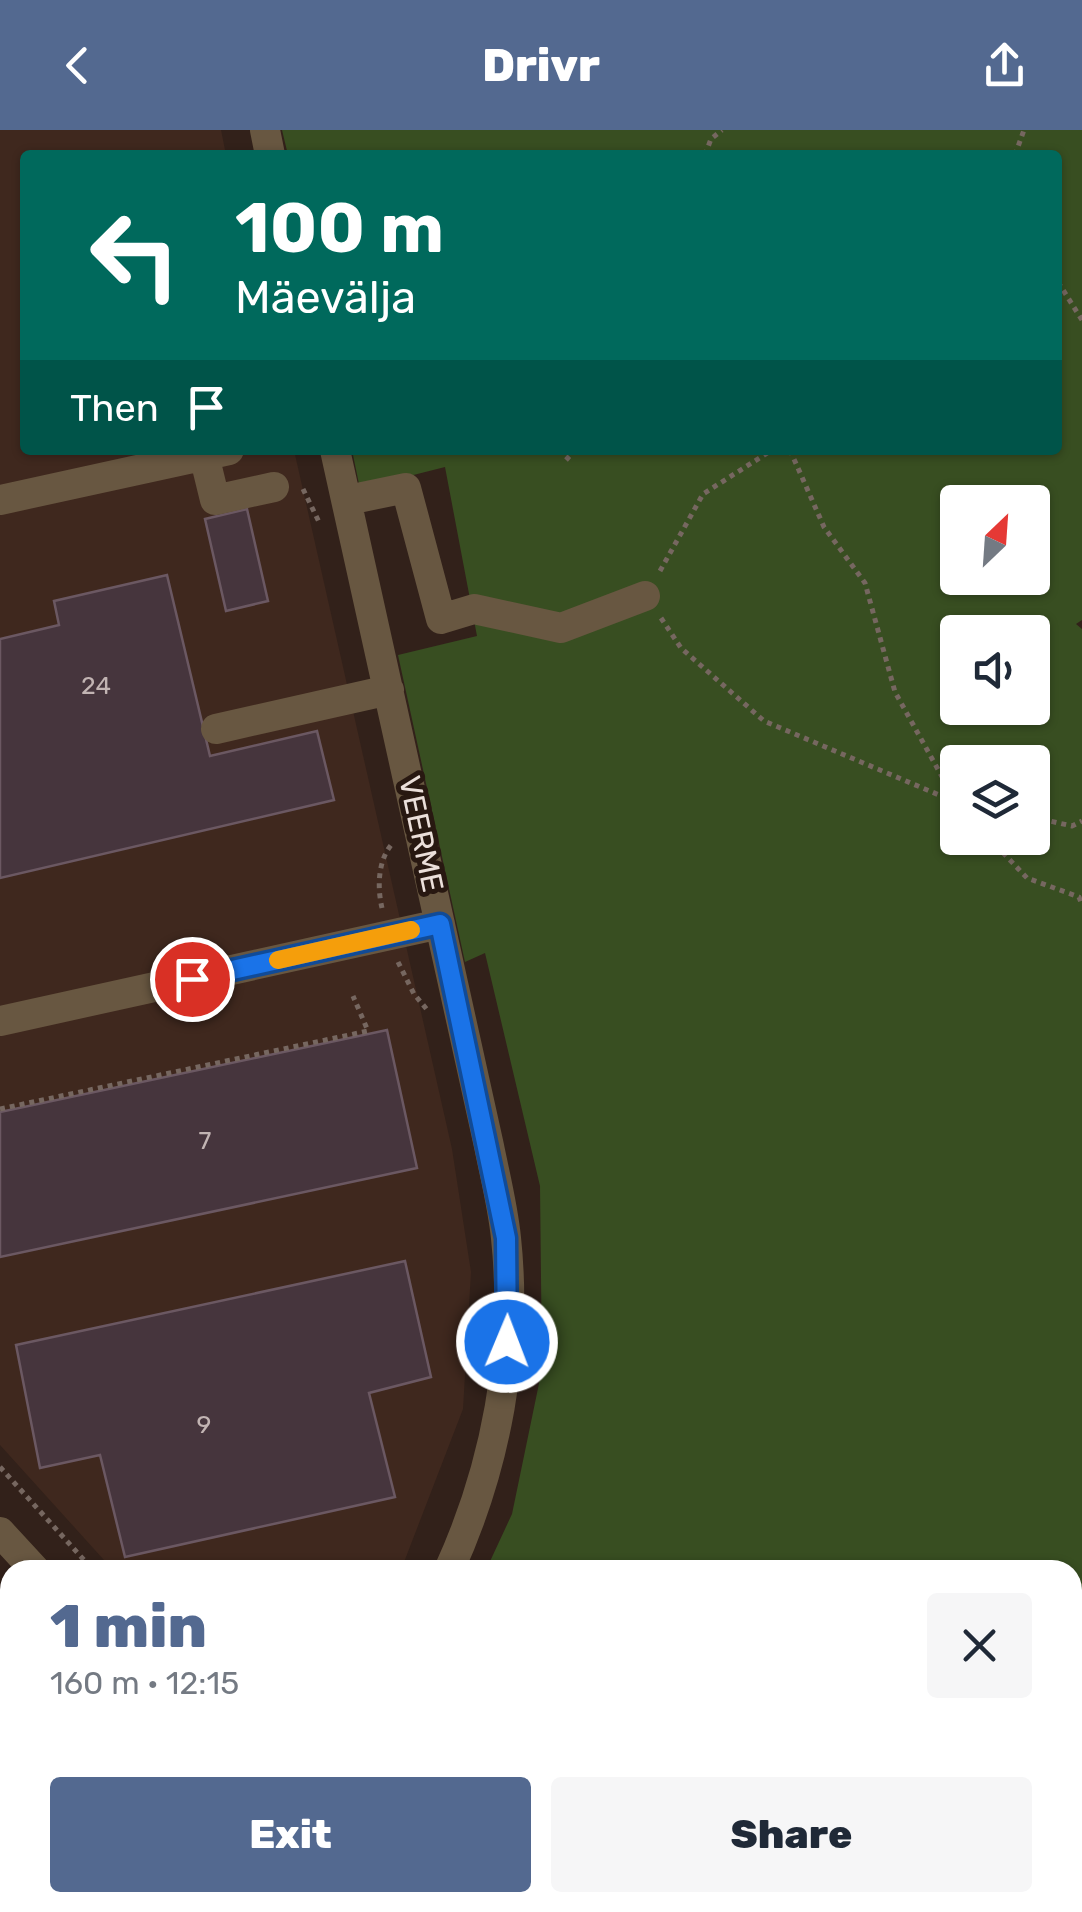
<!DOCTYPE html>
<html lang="en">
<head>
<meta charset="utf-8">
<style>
  body { margin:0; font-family:Rubik,sans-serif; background:#f6f6f7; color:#1f2937; height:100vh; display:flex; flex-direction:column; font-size:38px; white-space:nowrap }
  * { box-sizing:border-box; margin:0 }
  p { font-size:32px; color:#747a83 }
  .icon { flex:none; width:55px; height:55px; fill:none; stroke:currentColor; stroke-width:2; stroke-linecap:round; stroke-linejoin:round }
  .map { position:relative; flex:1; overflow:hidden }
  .sheet { position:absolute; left:0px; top:1430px; width:1082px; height:352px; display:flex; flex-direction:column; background:#fff; border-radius:30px 30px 0 0; box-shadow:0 2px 8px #0004 }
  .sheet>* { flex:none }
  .guide { position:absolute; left:20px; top:20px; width:1042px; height:305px; border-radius:10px; box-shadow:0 2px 8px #0004; background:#00695c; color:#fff; overflow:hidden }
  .needle { width:65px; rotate:25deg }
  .fabs { position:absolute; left:940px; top:355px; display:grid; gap:20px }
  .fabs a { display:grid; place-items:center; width:110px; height:110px; border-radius:10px; background:#fff; box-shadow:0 2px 8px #0004; font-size:50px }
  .pin { position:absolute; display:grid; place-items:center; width:85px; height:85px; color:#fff; margin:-42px; border:5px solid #fff; border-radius:50%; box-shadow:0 2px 10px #0007 }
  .me { position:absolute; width:110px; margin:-55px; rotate:1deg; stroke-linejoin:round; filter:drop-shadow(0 0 8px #0008) }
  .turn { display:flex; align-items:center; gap:35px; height:210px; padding:0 50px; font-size:45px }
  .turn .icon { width:130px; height:130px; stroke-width:2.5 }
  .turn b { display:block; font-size:70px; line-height:85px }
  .then { display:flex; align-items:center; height:95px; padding:0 50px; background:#0003; gap:20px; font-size:38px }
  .round { display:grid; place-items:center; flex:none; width:105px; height:105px; border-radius:10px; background:#f6f6f7 }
  .head { display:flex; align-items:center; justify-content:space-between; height:170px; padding:0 50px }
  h1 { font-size:60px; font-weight:800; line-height:75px; color:#536990 }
  .cta { display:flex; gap:20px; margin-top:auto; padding:20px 50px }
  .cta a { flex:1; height:115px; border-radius:10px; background:#536990; color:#fff; font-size:40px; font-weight:800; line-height:115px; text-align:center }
  .cta a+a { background:#f6f6f7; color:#1f2937 }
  header { display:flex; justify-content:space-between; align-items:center; height:130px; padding:0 50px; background:#536990; color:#fff; font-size:45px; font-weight:800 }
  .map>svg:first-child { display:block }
</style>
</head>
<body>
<header><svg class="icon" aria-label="back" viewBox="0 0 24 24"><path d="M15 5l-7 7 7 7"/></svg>Drivr<svg class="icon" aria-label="share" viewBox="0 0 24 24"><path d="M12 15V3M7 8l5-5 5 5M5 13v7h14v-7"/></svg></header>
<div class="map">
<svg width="1082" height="1782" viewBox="0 0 1082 1782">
  <rect width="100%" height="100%" fill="#32211a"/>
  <path fill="#3f281e" d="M0 0H221L226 25H25V320H294L452 1019 471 1142 463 1279 401 1440H113L0 1315Z"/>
  <path fill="#384e21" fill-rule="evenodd" d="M282 0H1082V490L1076 494 1082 499V1782H101L117 1772H1072V1440H486L512 1384 542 1239 540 1056 485 823 465 832 398 525 477 506 445 337 366 357 359 354 352 320H1058V25H288ZM958 372H1032V448H958ZM958 502H1032V578H958ZM958 632H1032V708H958Z
    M0 1694 10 1707V1772L84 1773 95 1782H0Z"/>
  <path fill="#46353d" stroke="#6b5862" stroke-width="2.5" d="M247 379 268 471 226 481 205 389Z
    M167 445 210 626 317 601 334 670 0 748V509L59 495 54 471Z
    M387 900 417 1038 0 1127V982Z
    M405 1131 431 1247 369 1263 395 1367 125 1427 100 1325 40 1338 16 1215Z
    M3 1521 10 1524V1539L0 1557V1526Z"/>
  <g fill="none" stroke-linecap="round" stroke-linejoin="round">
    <path stroke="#766760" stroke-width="5" stroke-dasharray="5 5" stroke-linecap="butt" d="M705 25 711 9 722 0
      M1015 25 1024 0
      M1058 152 1082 190
      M790 320 824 397 865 453 895 562 955 670
      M566 330 575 320
      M303 359 320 394
      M660 441 703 364 772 320
      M661 488 681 518 764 591 958 673
      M1032 687 1072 696 1082 691
      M989 708 1027 748 1079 767 1082 775
      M382 778C377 757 378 730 392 714
      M398 832 414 864 429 882
      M0 979 368 901 353 866
      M0 1337 93 1440
      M0 1465 10 1476
      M0 1756 10 1753
      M334 1772 353 1782
      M525 1772 544 1782
      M165 1782 176 1772"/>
    <path stroke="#685741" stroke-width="30" d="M265 0 270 25
      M335 320 489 1016C495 1046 503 1077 506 1108 518 1221 496 1337 449 1440
      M204 325 215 370 274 357
      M0 370 229 320
      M348 370 406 358 441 489 474 479 561 498 645 466
      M216 599 389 560
      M0 891 440 794
      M0 1402 35 1440
      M431 1772 450 1782"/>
  </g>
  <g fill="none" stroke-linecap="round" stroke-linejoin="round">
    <g stroke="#114b97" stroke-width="25">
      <path id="route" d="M192 849 440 794 506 1108 507 1212"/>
    </g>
    <use href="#route" stroke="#1a73e8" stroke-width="18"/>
    <path stroke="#f59e0b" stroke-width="18" d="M278 830 411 800"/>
  </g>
  <g text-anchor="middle" stroke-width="10" stroke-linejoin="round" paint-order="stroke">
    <g font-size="25" fill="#c2b4b3">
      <text x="96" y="564">24</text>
      <text x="205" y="1019">7</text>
      <text x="204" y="1303">9</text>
    </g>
    <g font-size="30" fill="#ebdfda" stroke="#281811">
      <text transform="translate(421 704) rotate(78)" y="10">VEERME</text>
    </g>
  </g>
</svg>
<div class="fabs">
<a><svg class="needle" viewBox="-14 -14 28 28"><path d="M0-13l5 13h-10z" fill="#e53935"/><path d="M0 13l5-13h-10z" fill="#747a83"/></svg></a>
<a><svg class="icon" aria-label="sound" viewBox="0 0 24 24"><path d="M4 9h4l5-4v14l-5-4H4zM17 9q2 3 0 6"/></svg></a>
<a><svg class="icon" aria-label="layers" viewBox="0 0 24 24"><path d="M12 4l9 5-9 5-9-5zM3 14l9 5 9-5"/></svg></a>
</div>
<div class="pin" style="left:192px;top:849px;background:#d93025"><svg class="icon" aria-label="arrive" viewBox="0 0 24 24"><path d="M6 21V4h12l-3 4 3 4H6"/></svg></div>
<svg class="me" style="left:507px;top:1212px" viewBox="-20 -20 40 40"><circle r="17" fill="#1a73e8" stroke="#fff" stroke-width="3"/><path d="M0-11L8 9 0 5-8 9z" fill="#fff"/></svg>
<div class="guide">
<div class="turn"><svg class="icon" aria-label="left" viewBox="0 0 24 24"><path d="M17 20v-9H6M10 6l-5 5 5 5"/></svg><div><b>100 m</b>Mäevälja</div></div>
<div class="then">Then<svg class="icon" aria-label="arrive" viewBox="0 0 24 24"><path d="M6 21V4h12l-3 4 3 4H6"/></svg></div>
</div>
<section class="sheet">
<div class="head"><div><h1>1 min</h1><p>160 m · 12:15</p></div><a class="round"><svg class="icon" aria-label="close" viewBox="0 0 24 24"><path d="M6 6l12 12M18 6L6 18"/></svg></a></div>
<div class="cta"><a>Exit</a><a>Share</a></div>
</section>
</div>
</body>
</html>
